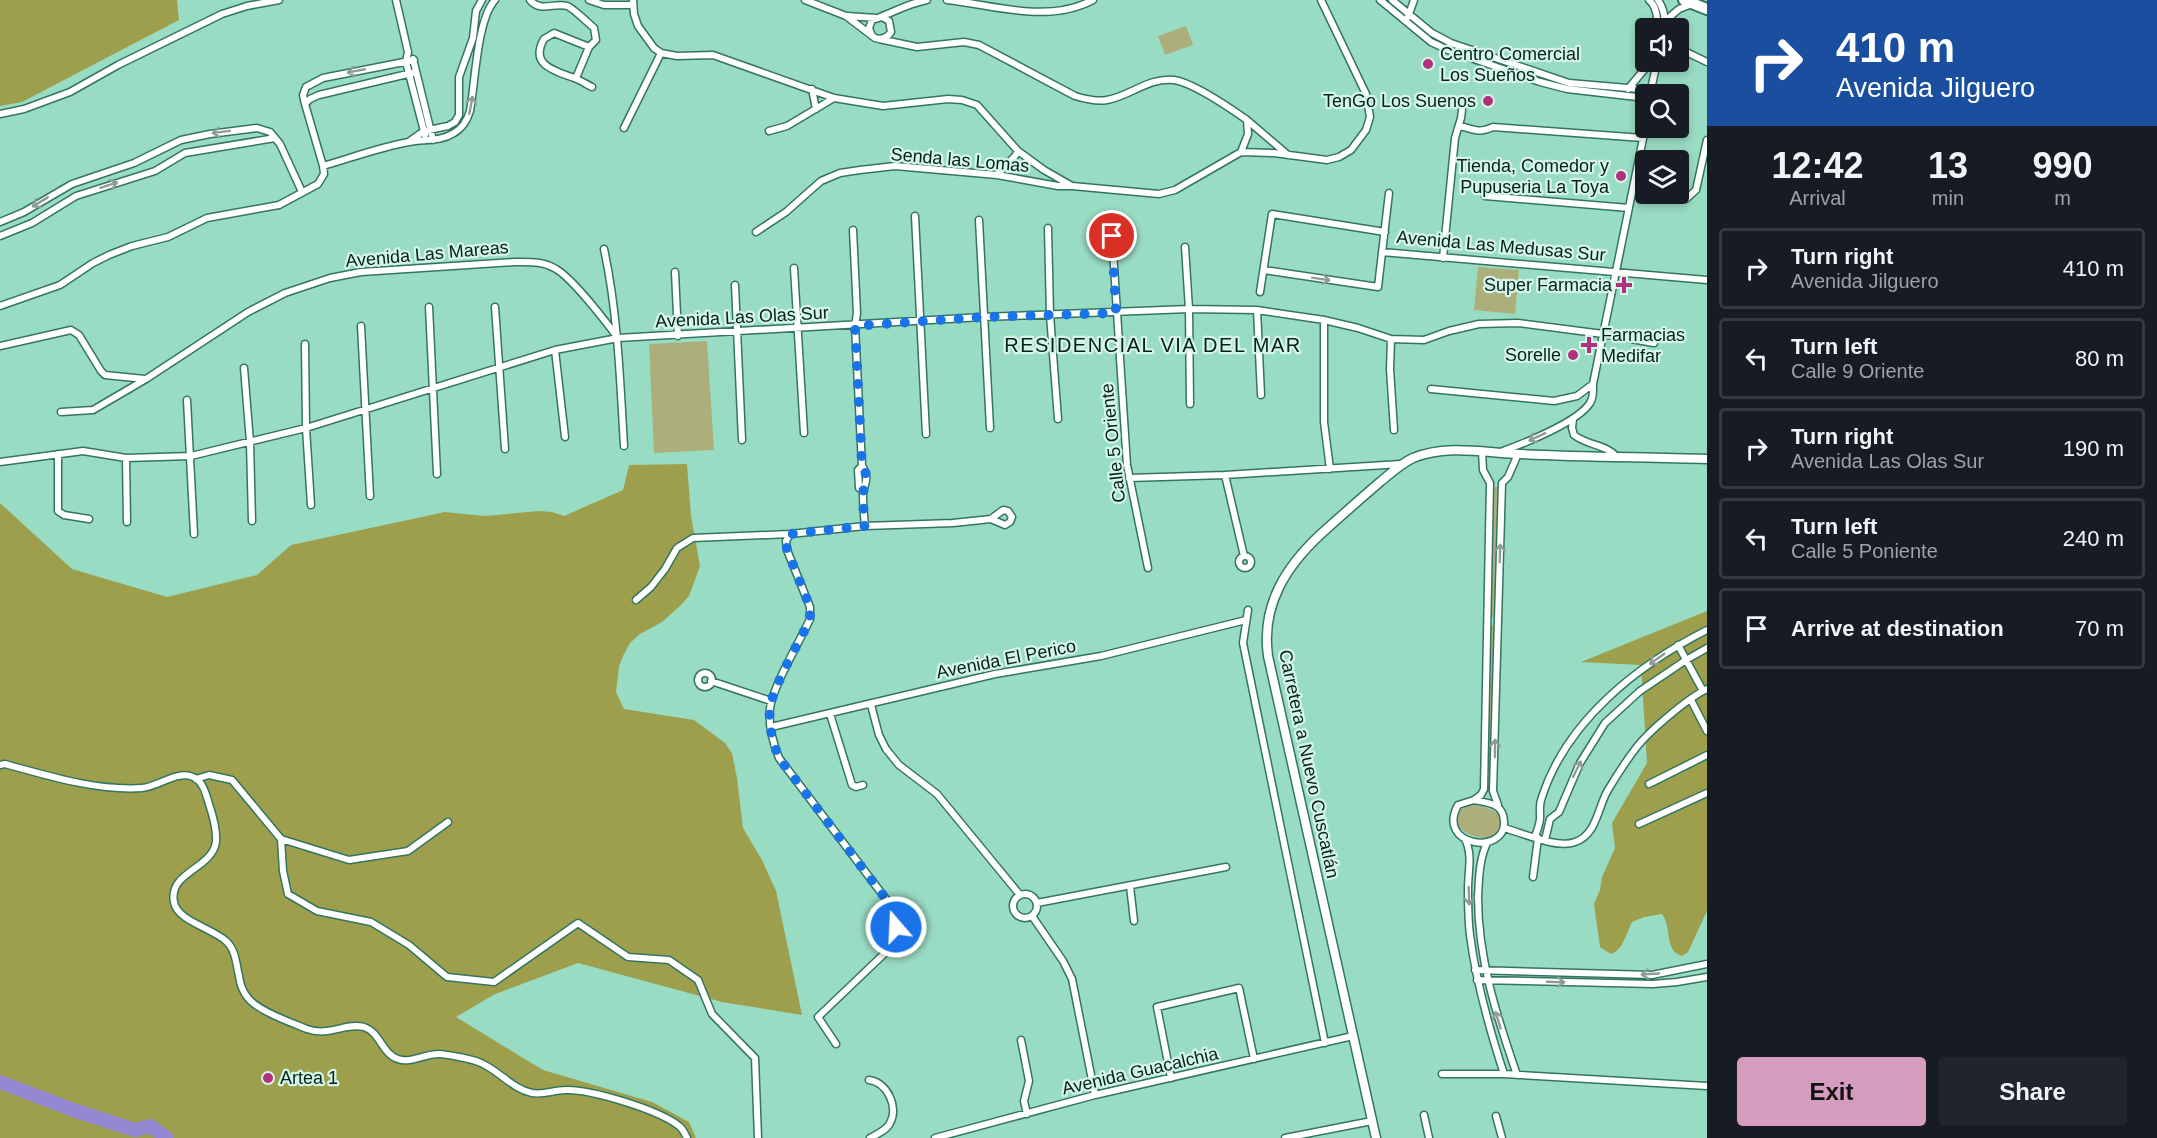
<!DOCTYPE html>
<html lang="en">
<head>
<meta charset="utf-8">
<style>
  body { margin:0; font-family:Helvetica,sans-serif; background:#20242c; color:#f1f3f6; height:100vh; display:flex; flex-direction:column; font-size:22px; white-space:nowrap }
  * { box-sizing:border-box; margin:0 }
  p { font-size:20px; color:#9ea1a6 }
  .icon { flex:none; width:33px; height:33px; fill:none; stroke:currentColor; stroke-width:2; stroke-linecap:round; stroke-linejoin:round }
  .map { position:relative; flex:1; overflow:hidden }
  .panel { display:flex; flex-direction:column; background:#171b24; width:450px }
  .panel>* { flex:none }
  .guide { background:#1a4fa0; color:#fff; overflow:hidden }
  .tools { position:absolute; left:1635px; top:18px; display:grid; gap:12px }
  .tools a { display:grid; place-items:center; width:54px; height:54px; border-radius:6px; background:#171b24; box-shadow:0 3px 9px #0003; font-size:30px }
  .pin { position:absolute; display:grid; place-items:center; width:51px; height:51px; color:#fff; margin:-26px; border:3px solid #fff; border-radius:50%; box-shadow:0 2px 6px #0007 }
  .me { position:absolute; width:66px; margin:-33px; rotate:341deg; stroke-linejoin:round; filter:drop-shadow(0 0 4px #0008) }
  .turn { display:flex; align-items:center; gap:21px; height:126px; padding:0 30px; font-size:27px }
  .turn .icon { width:78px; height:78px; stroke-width:2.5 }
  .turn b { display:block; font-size:42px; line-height:51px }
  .eta { display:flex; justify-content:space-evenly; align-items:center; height:102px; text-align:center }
  .eta b { font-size:36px; font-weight:800; line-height:42px }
  .action { display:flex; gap:12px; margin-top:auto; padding:12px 30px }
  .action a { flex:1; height:69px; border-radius:6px; background:#d59cbf; color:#111; font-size:24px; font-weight:800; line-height:69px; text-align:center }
  .action a+a { background:#20242c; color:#f1f3f6 }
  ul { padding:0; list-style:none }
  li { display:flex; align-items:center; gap:18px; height:81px; margin:0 12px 9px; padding:0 18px; border:3px solid #363941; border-radius:6px }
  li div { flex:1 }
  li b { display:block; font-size:22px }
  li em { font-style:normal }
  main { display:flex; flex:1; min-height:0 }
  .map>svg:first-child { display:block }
</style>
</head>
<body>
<main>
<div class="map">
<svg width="1707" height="1138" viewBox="0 0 1707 1138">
  <rect width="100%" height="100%" fill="#99dcc4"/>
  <path fill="#adaf7b" d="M1186 26 1193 45 1165 55 1158 36Z
    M1478 267 1519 270 1515 314 1474 310Z
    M707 341 714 450 654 453 649 344Z
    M1494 487H1499L1495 617H1491Z
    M1490 625 1495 626 1490 791 1487 793Z
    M1473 804C1491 809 1512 813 1494 836 1476 842 1449 830 1460 810Z"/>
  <path fill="#9d9f4c" d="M0 0H177L179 20 22 102 0 106Z
    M687 464 691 516 700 566 689 596 681 605 662 622 640 634 630 643 624 654 619 666 616 692 624 709 694 720 725 743 732 753 737 778 743 828 762 860 776 891 802 1015 722 1002 578 963 495 994 456 1017 543 1070 652 1102 689 1122 696 1138H0V503L72 569 167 597 257 575 291 545 445 512 485 516 539 511 552 512 564 516 623 490 629 465Z
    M1707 611V911L1688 952 1682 956C1664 951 1672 927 1662 914L1644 917 1632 922C1626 934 1623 950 1611 954L1600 947 1594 904 1600 890 1602 877 1615 848 1612 823 1647 763 1641 665 1581 662Z"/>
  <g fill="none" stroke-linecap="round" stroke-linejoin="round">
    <path stroke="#9388d1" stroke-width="14" d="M0 1082 76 1111 135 1130 150 1126 167 1138"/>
    <g stroke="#347560" stroke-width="9">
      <path id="street" d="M396 0 408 52 406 62 425 135
        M530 0C541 13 554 2 567 6 572 7 589 24 594 28L596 40 589 47 576 78
        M589 0 604 5H632
        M633 0 634 14 638 26 654 48 661 53 677 56 713 55 834 98 883 106 948 99 962 100 977 105 1018 151 1044 170 1072 186 1159 194 1175 190 1241 152 1274 153 1327 160 1339 157 1351 150 1366 130 1370 117 1366 94 1321 0
        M805 0 846 16 875 38C882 40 887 38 891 32L889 21 882 17 872 20 869 28 872 36
        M947 0C995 5 1047 24 1093 0
        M1380 0 1431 42 1448 50 1540 82 1567 89 1646 98
        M1392 0 1432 33 1451 43 1569 83 1651 90
        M1649 0C1657 7 1658 19 1656 28
        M1658 0C1664 9 1666 18 1663 28
        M847 16 876 18
        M880 17C896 11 910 3 927 0
        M1408 17 1414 0
        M1665 21 1679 9 1692 4
        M879 39 917 47 964 42 979 45 1075 96C1085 99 1097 102 1107 100 1130 96 1149 77 1174 80 1194 83 1230 108 1247 120L1248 134 1241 152
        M589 47 554 33 544 39C529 65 555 71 574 78 580 80 586 84 592 87
        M1678 48 1707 62
        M413 59 433 140
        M812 89 816 109
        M1628 89 1648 65 1649 62
        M1650 94 1657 62
        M305 104 310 99 319 95 416 72
        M0 114 24 109 70 92 118 65 222 14 247 6 279 0
        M1247 120 1288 155
        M1459 126C1475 129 1477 134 1493 127L1643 138
        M624 128 661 53
        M769 131 787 126 834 98
        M410 141 424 131 448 126 455 122 459 115V77L473 38 476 11 482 0
        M323 166C351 158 380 147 409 142 424 139 440 142 454 133 463 128 467 121 470 111 475 84 477 19 495 0
        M997 175 1015 156 1018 151
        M1485 196 1629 208
        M1686 199 1696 190 1707 140
        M915 216 926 434
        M979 220 990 428
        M0 222 24 212 72 184 134 163 181 140 210 134 257 128 270 132 280 144 302 192
        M1048 228 1050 315 1058 419
        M853 230 857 313 855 326 862 466C871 479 863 485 863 495 863 506 864 516 865 526
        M756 232 786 212 821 181 840 173 860 170 895 166 997 175 1058 186H1072
        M0 236 32 223 76 196 155 171 185 153 275 138
        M1112 236 1127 465 1148 568
        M1185 247 1189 309 1190 404
        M604 249C618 314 620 380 624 446
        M1382 252 1707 280
        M1443 258 1455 138 1461 118 1462 110
        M794 268 804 433
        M1264 270 1378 287 1389 193
        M675 272 678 336
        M735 285 742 440
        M1260 292 1272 214 1385 232
        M0 306 60 285 93 263 109 255 132 246 168 237 207 218 279 205 318 184 324 174 323 166 305 104 303 95 306 87 323 78 414 60
        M429 307 437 474
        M495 307 505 449
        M1257 310 1261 395
        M1324 320V422L1330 469
        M361 326 370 496
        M1391 339 1390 369 1394 430
        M305 344 306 428 311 505
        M0 346 71 330 79 335 101 371 105 375 145 379
        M555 350 565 437
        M244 368 250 442 252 521
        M1431 389 1554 401 1577 396 1593 384 1646 124
        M187 400 194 534
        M61 412 93 410 146 379 248 312 285 293 330 278 361 272 515 262C529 262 543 261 556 269 572 278 606 322 618 338
        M1573 419 1572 428 1574 435C1588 446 1606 444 1617 457
        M1503 451C1525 443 1578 422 1590 403 1594 397 1593 390 1593 384
        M58 454V511L64 515 89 519
        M126 458 127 522
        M0 462 83 451 126 458 191 456 306 428 555 350 618 338 983 317 1189 309 1257 310 1324 320 1358 328 1391 339 1424 340 1449 331 1479 324 1518 323 1603 334 1654 343
        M862 466 858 470 859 488 863 491
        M1225 475 1244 556
        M1129 478 1225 475 1401 464
        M790 534 786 541 787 550 810 607V619C800 641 773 686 770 708 768 725 773 743 779 758L892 907C896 925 896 937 885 953L818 1017 836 1044
        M1239 562a6 6 0 1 1 12 0a6 6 0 1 1-12 0Z
        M636 600 651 587 665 569 677 548 693 538 790 534 865 526 953 523 991 519 1005 525 1010 522 1012 517 1008 511 1003 510 991 519
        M1248 610 1243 643 1325 1043
        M1678 645 1703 691
        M698 680a7 7 0 1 1 14 0a7 7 0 1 1-14 0Z
        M711 681 771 701
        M1691 700 1707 731
        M871 705 879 735 886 749 899 765 937 794 1020 895
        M830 714 852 785 856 787 863 785
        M771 727 995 674 1101 656 1246 620
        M0 765 5 764C49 776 96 791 142 788 158 787 177 770 193 777 203 781 206 794 209 804 213 816 217 830 216 842 212 869 168 872 174 902 177 921 212 928 226 941 236 950 236 964 239 976 240 984 243 992 248 998 258 1011 292 1023 307 1029 329 1037 346 1022 364 1027 380 1032 382 1054 398 1059 411 1064 426 1053 440 1054 450 1055 474 1059 483 1064 500 1072 513 1089 532 1093 544 1095 554 1090 565 1090 591 1089 659 1110 679 1126 683 1129 685 1134 687 1138
        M196 779 209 775 232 780 281 839 349 860 408 851 448 822
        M1649 784 1707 755
        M1474 800 1481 795 1484 789 1490 483 1483 470 1482 451
        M1474 800C1488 803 1503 803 1504 821 1507 856 1435 847 1458 805Z
        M1498 805 1493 791 1502 483 1508 477 1518 454
        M1639 824 1707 793
        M1504 828C1523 833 1557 849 1575 842 1597 835 1598 806 1608 790 1617 775 1626 761 1636 748 1649 731 1688 698 1707 689
        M1535 837C1537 830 1541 822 1540 815 1540 808 1539 804 1542 797 1567 720 1638 665 1707 630
        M281 839 283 871 288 894 317 911 371 922 409 945 447 977 494 982 578 923 628 957 669 960 698 980 712 1014 755 1058 758 1138
        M1465 839C1473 855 1468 871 1468 888 1468 904 1468 920 1470 935 1476 983 1489 1028 1504 1074
        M1545 840 1550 819 1559 812 1580 763 1605 723 1640 691 1686 660 1707 648
        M1487 843C1479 860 1479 879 1478 897 1478 959 1497 1017 1517 1075
        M1533 877 1538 838
        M1130 886 1134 921
        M1013 906a12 12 0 1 1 24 0a12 12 0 1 1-24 0Z
        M1037 903 1226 867
        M1032 916 1063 961 1072 979 1095 1095
        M1475 970 1652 975 1707 964
        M1477 980 1653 984 1677 982 1707 977
        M1021 1040 1029 1081 1024 1101 1027 1114
        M1442 1074H1504L1707 1086
        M1171 1078 1157 1007 1239 988 1254 1059
        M869 1080C887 1082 899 1107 890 1123 887 1130 877 1134 870 1138
        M1424 1115 1429 1138
        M1496 1116 1502 1138
        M935 1138 1095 1095 1353 1036
        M1285 1138 1372 1121"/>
    </g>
    <g stroke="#347560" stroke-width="11">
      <path id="secondary" d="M1376 1138 1268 656C1261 605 1286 566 1322 533 1341 516 1360 499 1380 482 1390 474 1400 464 1413 458 1448 444 1485 453 1521 454 1583 457 1645 457 1707 459"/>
    </g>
    <g stroke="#347560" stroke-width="14">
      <path id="highway" d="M1684 0 1707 9"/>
    </g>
    <use href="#street" stroke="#fff" stroke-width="6"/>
    <use href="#secondary" stroke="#fff" stroke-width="8"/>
    <use href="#highway" stroke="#fff" stroke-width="10"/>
  </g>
  <defs><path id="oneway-shaft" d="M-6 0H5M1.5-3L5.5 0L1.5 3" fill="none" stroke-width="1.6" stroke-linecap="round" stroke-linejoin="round" transform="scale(1.5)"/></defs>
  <g stroke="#8e9b98">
    <use href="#oneway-shaft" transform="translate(356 71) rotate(169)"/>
    <use href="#oneway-shaft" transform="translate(471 105) rotate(-79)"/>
    <use href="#oneway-shaft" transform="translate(221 132) rotate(173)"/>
    <use href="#oneway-shaft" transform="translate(109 185) rotate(-18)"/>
    <use href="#oneway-shaft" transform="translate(40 202) rotate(149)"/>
    <use href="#oneway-shaft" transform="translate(1321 279) rotate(9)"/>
    <use href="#oneway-shaft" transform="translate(1537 437) rotate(155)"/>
    <use href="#oneway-shaft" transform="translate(1500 553) rotate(-88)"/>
    <use href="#oneway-shaft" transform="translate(1657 659) rotate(145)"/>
    <use href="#oneway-shaft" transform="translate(1495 748) rotate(-89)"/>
    <use href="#oneway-shaft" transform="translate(1577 769) rotate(-64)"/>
    <use href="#oneway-shaft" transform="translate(1469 896) rotate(88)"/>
    <use href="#oneway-shaft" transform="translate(1650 974) rotate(177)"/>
    <use href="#oneway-shaft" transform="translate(1556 982) rotate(2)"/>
    <use href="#oneway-shaft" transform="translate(1498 1020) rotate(-107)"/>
  </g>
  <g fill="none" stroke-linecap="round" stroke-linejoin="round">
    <path stroke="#1a73e8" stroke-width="10" stroke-dasharray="0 18" d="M896 927 892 907 779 758C773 743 768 725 770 708 773 686 800 641 810 619V607L787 550 786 541 790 534 865 526C864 516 863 506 863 495 863 484 871 479 862 466L855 326 983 317 1116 313 1112 236"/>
  </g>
  <g fill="#b2317b" stroke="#d4f5e8" stroke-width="2">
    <circle cx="1428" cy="64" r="6"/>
    <circle cx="1488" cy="101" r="6"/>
    <circle cx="1621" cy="176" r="6"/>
    <path d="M1621 276h6v6h6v6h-6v6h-6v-6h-6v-6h6z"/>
    <path d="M1586 336h6v6h6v6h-6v6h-6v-6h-6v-6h6z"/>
    <circle cx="1573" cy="355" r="6"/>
    <circle cx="268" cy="1078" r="6"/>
  </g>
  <g text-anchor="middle" stroke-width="4.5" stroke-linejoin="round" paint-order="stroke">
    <g font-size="18" fill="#052119" stroke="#d4f5e8" text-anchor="end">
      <text x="1440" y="60" text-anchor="start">Centro Comercial<tspan x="1440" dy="21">Los Sueños</tspan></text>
      <text x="1476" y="107">TenGo Los Suenos</text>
      <text x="1609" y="172">Tienda, Comedor y<tspan x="1609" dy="21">Pupuseria La Toya</tspan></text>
      <text x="1612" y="291">Super Farmacia</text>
      <text x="1601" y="341" text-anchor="start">Farmacias<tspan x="1601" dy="21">Medifar</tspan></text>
      <text x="1561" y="361">Sorelle</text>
      <text x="280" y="1084" text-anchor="start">Artea 1</text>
    </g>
    <g font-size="18" fill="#052119" stroke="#d4f5e8">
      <text transform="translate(960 160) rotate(5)" y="6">Senda las Lomas</text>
      <text transform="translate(1501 246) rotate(5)" y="6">Avenida Las Medusas Sur</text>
      <text transform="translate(427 254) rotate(-5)" y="6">Avenida Las Mareas</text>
      <text transform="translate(742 317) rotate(-3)" y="6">Avenida Las Olas Sur</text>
      <text transform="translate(1113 443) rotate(-96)" y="6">Calle 5 Oriente</text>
      <text transform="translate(1006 659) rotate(-11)" y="6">Avenida El Perico</text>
      <text transform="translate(1309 764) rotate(78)" y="6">Carretera a Nuevo Cuscatlán</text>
      <text transform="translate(1140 1071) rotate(-13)" y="6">Avenida Guacalchia</text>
    </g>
    <g font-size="20" letter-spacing="1.5" fill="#052119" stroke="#d4f5e8">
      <text x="1153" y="352">RESIDENCIAL VIA DEL MAR</text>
    </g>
  </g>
</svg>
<div class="tools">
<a><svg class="icon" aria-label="sound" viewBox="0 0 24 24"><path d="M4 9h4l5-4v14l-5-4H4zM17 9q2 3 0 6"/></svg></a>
<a><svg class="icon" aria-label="search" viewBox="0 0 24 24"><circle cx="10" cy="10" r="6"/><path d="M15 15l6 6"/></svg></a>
<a><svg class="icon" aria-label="layers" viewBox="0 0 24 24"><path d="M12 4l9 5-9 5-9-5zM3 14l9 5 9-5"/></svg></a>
</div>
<div class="pin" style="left:1112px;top:236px;background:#d93025"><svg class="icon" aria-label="arrive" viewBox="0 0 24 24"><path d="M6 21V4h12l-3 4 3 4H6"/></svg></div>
<svg class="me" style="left:896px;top:927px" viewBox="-20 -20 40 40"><circle r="17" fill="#1a73e8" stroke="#fff" stroke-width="3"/><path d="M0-11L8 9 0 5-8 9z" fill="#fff"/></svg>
</div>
<section class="panel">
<div class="guide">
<div class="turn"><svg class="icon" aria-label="right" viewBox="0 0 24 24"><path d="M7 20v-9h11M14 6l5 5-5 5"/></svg><div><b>410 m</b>Avenida Jilguero</div></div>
</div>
<div class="eta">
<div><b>12:42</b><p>Arrival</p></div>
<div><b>13</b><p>min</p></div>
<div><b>990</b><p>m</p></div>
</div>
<ul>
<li><svg class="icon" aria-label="right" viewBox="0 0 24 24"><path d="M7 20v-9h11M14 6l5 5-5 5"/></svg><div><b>Turn right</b><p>Avenida Jilguero</p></div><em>410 m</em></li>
<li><svg class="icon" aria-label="left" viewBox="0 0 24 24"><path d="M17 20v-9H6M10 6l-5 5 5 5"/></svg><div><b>Turn left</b><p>Calle 9 Oriente</p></div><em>80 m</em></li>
<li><svg class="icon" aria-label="right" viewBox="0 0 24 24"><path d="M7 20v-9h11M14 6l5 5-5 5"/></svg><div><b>Turn right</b><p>Avenida Las Olas Sur</p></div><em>190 m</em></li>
<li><svg class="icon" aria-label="left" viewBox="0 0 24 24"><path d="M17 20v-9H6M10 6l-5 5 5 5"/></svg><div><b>Turn left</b><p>Calle 5 Poniente</p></div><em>240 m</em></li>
<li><svg class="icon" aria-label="arrive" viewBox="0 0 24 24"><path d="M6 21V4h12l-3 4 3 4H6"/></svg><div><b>Arrive at destination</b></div><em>70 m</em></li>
</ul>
<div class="action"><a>Exit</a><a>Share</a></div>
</section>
</main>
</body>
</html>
